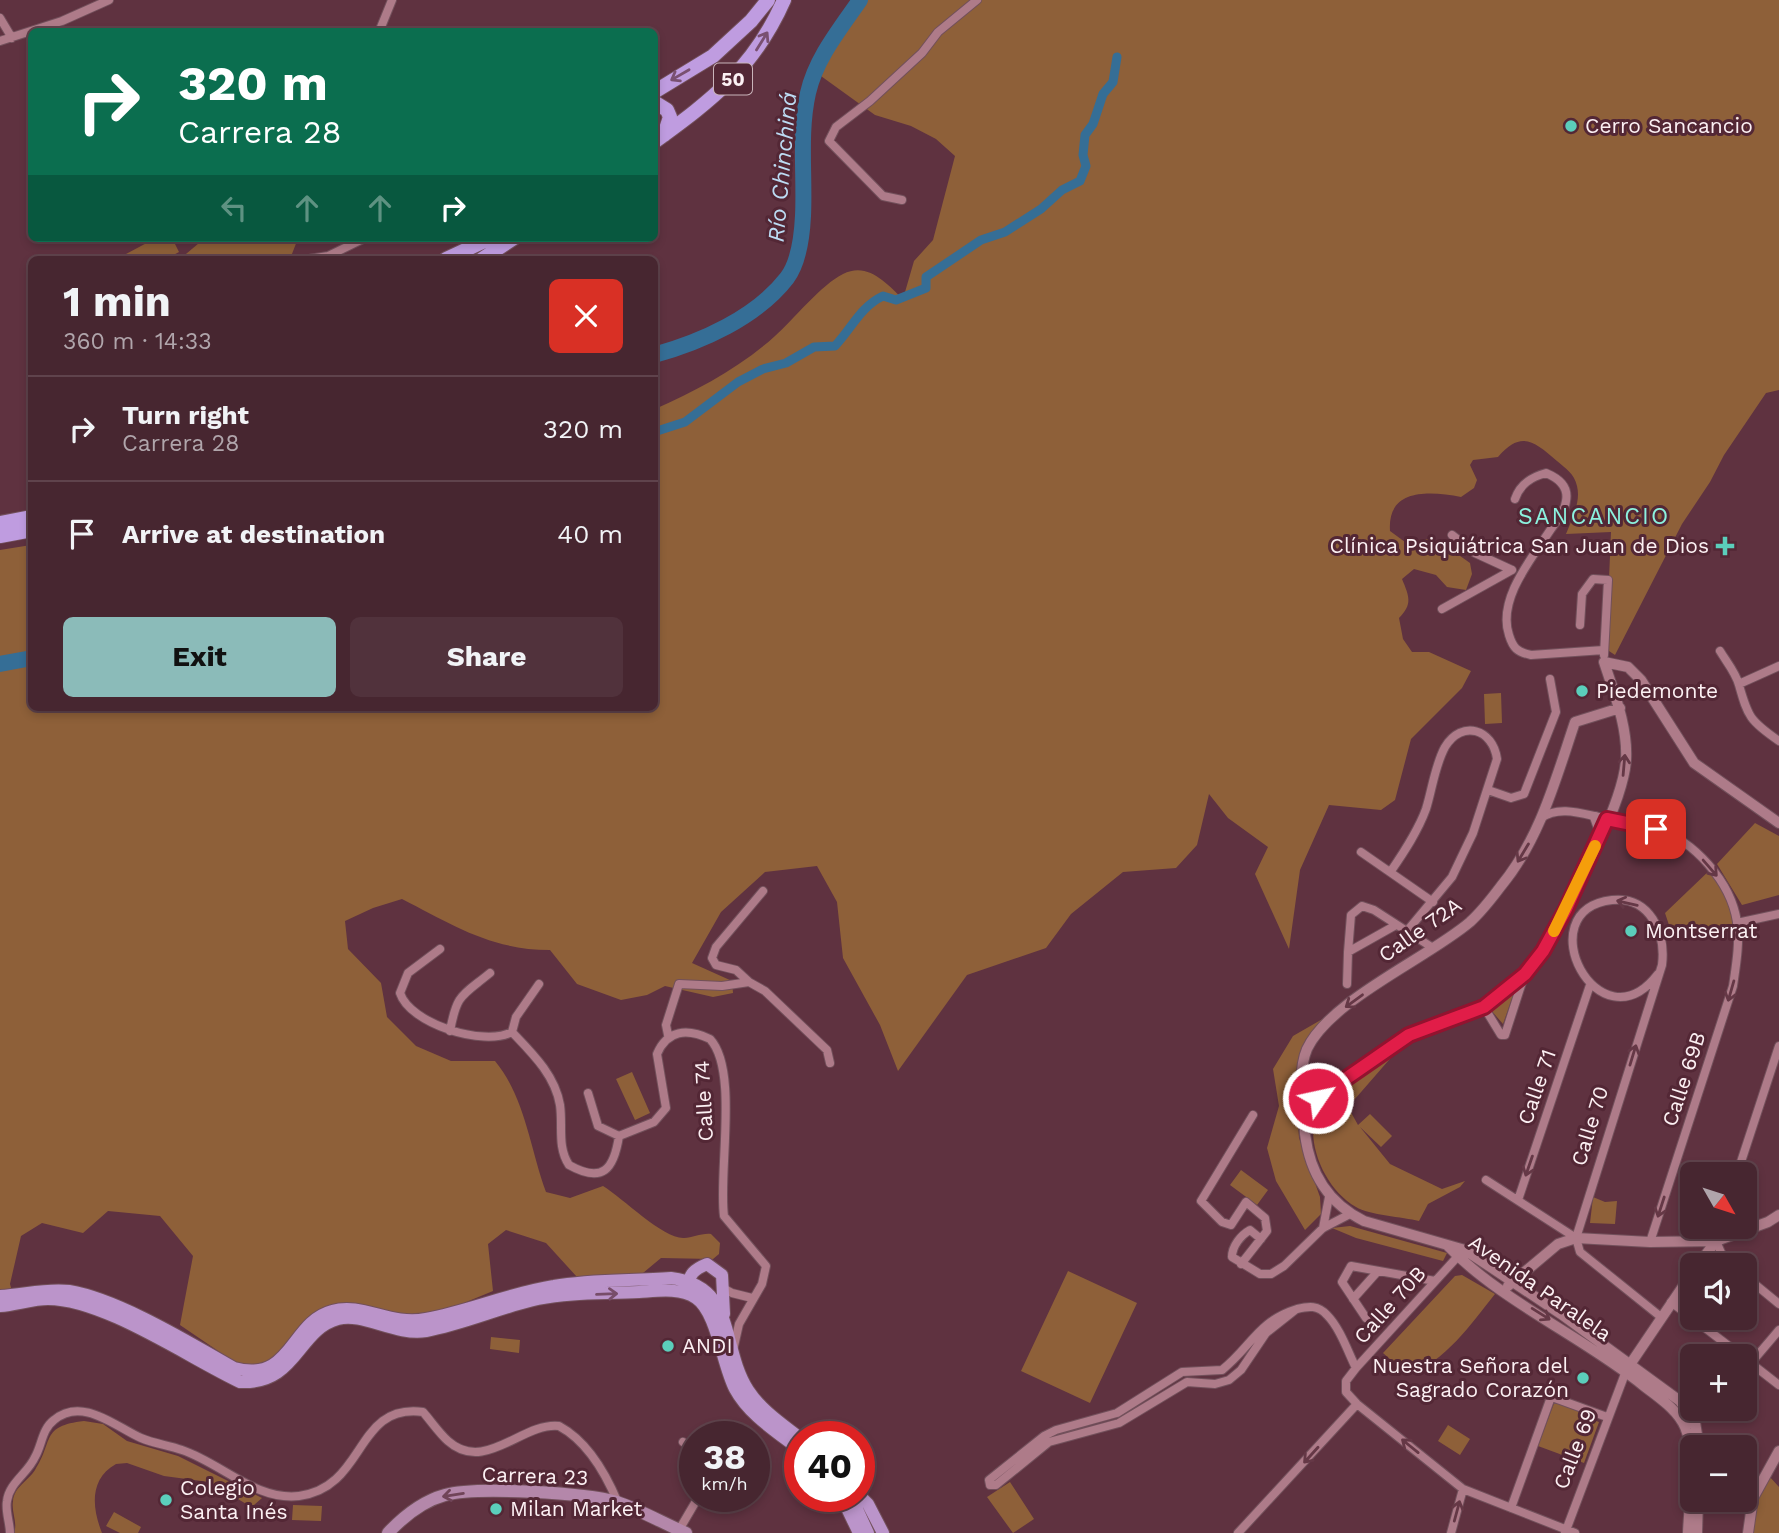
<!DOCTYPE html>
<html lang="en">
<head>
<meta charset="utf-8">
<style>
  body { margin:0; font-family:"Work Sans",sans-serif; background:#51323c; color:#f1f3f6; height:100vh; display:flex; flex-direction:column; font-size:26px; white-space:nowrap }
  * { box-sizing:border-box; margin:0 }
  p { font-size:23px; color:#b0a5ab }
  .icon { flex:none; width:38px; height:38px; fill:none; stroke:currentColor; stroke-width:2; stroke-linecap:round; stroke-linejoin:round }
  .map { position:relative; flex:1; overflow:hidden }
  .side { position:absolute; left:28px; top:256px; width:630px; height:455px; display:flex; flex-direction:column; background:#472630; border-radius:10px; box-shadow:0 4px 10px #0003,0 0 0 2px #5f434c }
  .side>* { flex:none }
  .hud { position:absolute; left:28px; top:28px; width:630px; height:214px; border-radius:10px; box-shadow:0 4px 10px #0003,0 0 0 2px #5f434c; background:#0b6e4f; color:#fff; overflow:hidden }
  .needle { width:46px; rotate:129deg }
  .buttons { position:absolute; left:1680px; top:1162px; display:grid; gap:14px }
  .buttons a { display:grid; place-items:center; width:77px; height:77px; border-radius:10px; background:#472630; box-shadow:0 4px 10px #0003,0 0 0 2px #5f434c; font-size:35px }
  .speed { position:absolute; left:679px; top:1421px; display:flex; gap:14px; font-size:35px; font-weight:700; text-align:center }
  .speed>* { display:grid; place-content:center; width:91px; height:91px; border-radius:50%; background:#472630; box-shadow:0 4px 10px #0003,0 0 0 2px #5f434c; line-height:1 }
  .speed small { font-size:18px; font-weight:400 }
  .speed .limit { border:10px solid #d22; background:#fff; color:#111 }
  .pin { position:absolute; display:grid; place-items:center; width:60px; height:60px; color:#fff; margin:-30px; border-radius:14px; box-shadow:0 4px 10px #0006 }
  .me { position:absolute; width:77px; margin:-38px; rotate:56deg; stroke-linejoin:round; filter:drop-shadow(0 0 5px #0008) }
  .turn { display:flex; align-items:center; gap:24px; height:147px; padding:0 35px; font-size:32px }
  .turn .icon { width:91px; height:91px; stroke-width:2.5 }
  .turn b { display:block; font-size:49px; line-height:60px }
  .lanes { display:flex; align-items:center; height:66px; padding:0 35px; background:#0003; justify-content:center; gap:35px; direction:ltr }
  .lanes .off { opacity:.35 }
  .round { display:grid; place-items:center; flex:none; width:74px; height:74px; border-radius:10px; background:#51323c }
  .overview { display:flex; align-items:center; justify-content:space-between; height:119px; padding:0 35px }
  h1 { font-size:42px; font-weight:700; line-height:52px }
  .cta { display:flex; gap:14px; margin-top:auto; padding:14px 35px }
  .cta a { flex:1; height:80px; border-radius:10px; background:#8bbbb9; color:#111; font-size:28px; font-weight:700; line-height:80px; text-align:center }
  .cta a+a { background:#51323c; color:#f1f3f6 }
  ul { padding:0; list-style:none }
  li { display:flex; align-items:center; gap:21px; height:105px; padding:0 35px; border-top:2px solid #5f434c }
  li div { flex:1 }
  li b { display:block; font-size:26px }
  li em { font-style:normal }
  .map>svg:first-child { display:block }
</style>
</head>
<body>
<div class="map">
<svg width="1779" height="1533" viewBox="0 0 1779 1533">
  <rect width="100%" height="100%" fill="#5f3240"/>
  <path fill="#8e6039" d="M860 0H1779V390L1766 393 1724 455 1710 482 1682 524 1615 655 1606 649 1611 532 1566 534C1572 519 1581 502 1577 486 1574 473 1566 469 1557 461 1534 441 1521 430 1498 457L1473 460 1470 465 1477 480 1474 488 1461 497C1429 491 1387 488 1390 531L1405 542 1428 539 1446 546 1470 563 1472 574 1466 590 1447 587 1436 575 1414 569 1402 579C1409 596 1413 604 1399 618L1403 639 1412 652H1429L1471 671 1462 688 1411 739 1395 800 1381 810 1329 805 1300 870 1289 949 1255 874 1268 847 1228 818 1209 794 1197 845 1176 868 1123 872 1071 914 1046 948 967 975 898 1071 880 1025 843 958 837 902 817 866 765 872 721 912 692 963 732 981 733 993 713 997 665 986 647 995 621 1000 577 984 550 950C491 950 453 925 402 899L373 908 345 921 348 949 381 983 387 1017 416 1046 451 1061H495C525 1097 530 1148 546 1192L570 1198 603 1186C623 1198 663 1239 684 1238 693 1238 701 1233 711 1234L720 1243 719 1254 713 1259 661 1258 637 1278 577 1277 546 1243 506 1230 488 1244 493 1291 425 1319 360 1309 284 1355 249 1372 180 1325 193 1256 160 1216 108 1211 83 1233 42 1223 21 1236 10 1284 13 1295 0 1296V550L31 545 32 707H654L655 409C696 391 741 367 775 336 793 320 822 284 843 274 868 261 887 284 903 299L914 261 933 240 955 156 936 139 911 126 875 115 814 71Z
    M156 238H172L179 252 166 259H129L126 254Z
    M205 238H306L297 241 290 259H180Z
    M1501 693 1502 723 1485 724 1484 694Z
    M1755 823 1779 836V895L1742 905 1717 864Z
    M1712 868 1737 923 1673 937 1665 913Z
    M1514 987 1515 990 1503 1024 1490 1009Z
    M1326 1017 1306 1039 1299 1055 1296 1092 1299 1138 1320 1197 1321 1214 1305 1230 1276 1181 1267 1148 1279 1106 1273 1069 1293 1036Z
    M1402 1045 1348 1107 1358 1125 1370 1114 1392 1136 1381 1147 1360 1127 1390 1164 1442 1189 1465 1181 1460 1187 1428 1204 1419 1221C1403 1217 1369 1215 1356 1207 1324 1189 1302 1138 1319 1105Z
    M632 1072 650 1113 635 1120 616 1079Z
    M1241 1170 1268 1190 1257 1205 1230 1185Z
    M1593 1197 1605 1202 1617 1201 1615 1224 1590 1223Z
    M1350 1226 1447 1253 1443 1261 1356 1238 1332 1228Z
    M1068 1271 1137 1303 1090 1403 1021 1371Z
    M1462 1275 1495 1294C1471 1324 1445 1362 1408 1375L1383 1353 1455 1276Z
    M491 1337 520 1340 519 1353 490 1349Z
    M1556 1398 1583 1408 1580 1415 1599 1422 1584 1463 1538 1446Z
    M84 1421 103 1424 127 1441 178 1456 262 1498 254 1505H248L209 1482 164 1476 127 1463 116 1464C89 1479 92 1508 102 1533H14C18 1522 11 1512 13 1501 14 1487 28 1481 35 1470 54 1441 40 1426 84 1421Z
    M1448 1425 1470 1439 1460 1455 1438 1441Z
    M1769 1476 1779 1487V1533H1751L1752 1512Z
    M1010 1482 1034 1519 1013 1533 987 1497Z
    M293 1505 322 1506 321 1521 292 1520Z
    M114 1512 141 1527 138 1533H120L106 1526Z"/>
  <g fill="none" stroke-linecap="round" stroke-linejoin="round">
    <path stroke="#356e96" stroke-width="9" d="M654 432 685 422 738 382 763 369 786 363 814 347 835 346C852 328 860 307 883 296L896 300 926 288V277L981 240 1005 232 1041 209 1062 190 1080 181 1086 166 1083 155 1085 135 1093 124 1103 94 1113 82 1117 57"/>
    <path stroke="#356e96" stroke-width="16" d="M654 355C701 342 756 318 787 278 799 262 802 236 803 216 805 175 799 133 808 93 816 58 840 29 860 0
      M0 664 32 658"/>
    <g stroke="#72505b" stroke-width="10">
      <path id="minor" d="M0 18 12 38
        M379 32 392 0
        M0 41 62 21 109 0
        M902 200 883 196 829 141 836 127 870 101 922 53 938 32 977 0
        M309 259 328 256 365 238
        M1515 499C1520 484 1531 477 1546 473 1558 478 1569 486 1566 501 1565 511 1557 521 1551 529 1532 558 1497 599 1509 635 1513 648 1517 652 1531 655L1604 650
        M1452 535 1475 553 1512 570
        M1442 609 1512 570
        M1580 625 1582 594 1593 579 1608 580 1604 655
        M1720 651C1726 661 1736 673 1739 685 1748 717 1750 721 1779 741
        M1739 684 1779 666
        M1488 790 1511 798 1524 794 1556 712 1550 679
        M1541 818C1559 805 1583 814 1603 818 1620 821 1639 823 1656 829 1694 840 1731 882 1737 922 1740 943 1736 965 1733 986L1650 1242
        M1361 852 1433 902
        M1391 871C1404 852 1418 831 1426 809 1432 790 1435 765 1445 747 1462 719 1493 729 1497 759L1473 833 1452 877 1407 931
        M1737 923 1779 914
        M440 949 408 973 400 993C410 1024 484 1047 512 1032L516 1017 539 984
        M1348 952 1351 915 1362 906 1374 910 1433 948
        M749 982 736 970 716 965 712 958 716 947 763 891
        M1347 984 1348 952 1396 925
        M1484 1007 1501 1035H1505L1525 973
        M450 1031C457 993 462 996 490 973
        M512 1032C532 1053 555 1075 560 1105 563 1126 557 1147 569 1165 603 1184 614 1169 619 1136
        M668 1035 666 1025 679 984 722 986 749 982 765 991 827 1050 830 1063
        M588 1093 598 1126 619 1136
        M619 1136 654 1122 666 1108 657 1054C667 1030 687 1028 710 1039 739 1070 718 1173 724 1216L766 1266 762 1284 739 1324 734 1346
        M1737 1174 1779 1046
        M1486 1180 1576 1238
        M1518 1200 1590 985
        M1721 1227 1716 1241 1723 1257 1733 1265
        M1323 1228 1329 1197
        M1576 1238 1662 965C1666 933 1650 896 1612 900 1526 910 1599 1051 1658 974
        M1576 1238 1580 1252 1661 1317
        M1261 1239 1250 1230C1241 1235 1232 1246 1232 1257L1260 1274H1271L1284 1266 1323 1228 1350 1214
        M1460 1254 1356 1368 1346 1381V1392L1357 1404 1463 1489 1575 1533
        M1241 1264 1267 1231 1265 1218 1246 1202 1231 1225 1222 1222 1201 1201 1253 1115
        M1745 1276 1779 1304
        M723 1288 732 1293 752 1298
        M1353 1299 1378 1271
        M1671 1302 1742 1356
        M1366 1318 1342 1282 1351 1266 1435 1281
        M1748 1361 1779 1385
        M1745 1370 1779 1330
        M1527 1388 1607 1417
        M1691 1424 1708 1409
        M683 1442 695 1449
        M990 1485 989 1480 1044 1436 1056 1430 1117 1413 1182 1372 1222 1370C1251 1347 1258 1321 1297 1309 1309 1306 1318 1305 1327 1315 1340 1328 1348 1352 1356 1368
        M990 1485H996L1049 1442 1119 1423 1187 1382 1215 1384 1229 1380 1241 1370 1266 1333 1295 1310
        M1511 1508 1551 1397
        M679 1530 699 1496
        M10 1533C10 1523 5 1511 7 1501 9 1483 28 1473 35 1457 42 1445 42 1429 54 1420 82 1396 116 1427 141 1438 155 1444 169 1445 182 1450 221 1463 256 1501 299 1496 367 1487 354 1403 423 1412 431 1421 439 1433 448 1441 485 1474 522 1422 559 1426 587 1441 606 1474 618 1503
        M1238 1533 1357 1404
        M1451 1533 1463 1489
        M1565 1533 1626 1371"/>
    </g>
    <g stroke="#72505b" stroke-width="12">
      <path id="tertiary" d="M1620 708 1575 722C1556 778 1540 839 1501 886 1492 898 1481 912 1470 922 1428 958 1330 1000 1307 1049 1297 1072 1303 1109 1305 1134 1310 1174 1328 1203 1364 1221L1465 1250 1561 1314 1680 1401 1695 1422 1699 1447
        M1595 817 1601 834
        M1305 1116 1318 1098 1409 1035 1484 1007 1525 973 1543 951C1567 906 1623 808 1626 760 1628 727 1614 693 1604 662L1628 667 1641 680 1694 763 1779 823
        M1448 1246C1499 1300 1585 1338 1644 1386 1659 1398 1677 1409 1685 1427 1697 1454 1689 1503 1688 1533
        M1698 1265 1716 1241 1768 1222 1779 1215
        M1508 1286 1558 1244 1576 1238 1650 1242 1716 1241
        M1627 1369 1692 1273
        M1697 1533 1698 1500
        M1748 1533 1753 1498 1779 1451"/>
    </g>
    <g stroke="#72505b" stroke-width="14">
      <path id="secondary" d="M388 1533C404 1516 423 1501 445 1495 476 1486 586 1493 617 1502 640 1510 663 1523 686 1533"/>
    </g>
    <g stroke="#72505b" stroke-width="14">
      <path id="primary" d="M689 1287C688 1274 695 1269 707 1264L722 1275 724 1314
        M0 1296C23 1295 46 1288 69 1291 118 1299 190 1343 234 1368 292 1384 290 1322 332 1311 363 1302 389 1326 426 1319 469 1311 510 1293 554 1286 592 1279 632 1281 671 1278 737 1286 720 1346 748 1390 761 1410 782 1424 800 1438
        M0 1306C16 1305 32 1299 48 1299 104 1299 189 1358 240 1382 297 1385 297 1330 338 1319 363 1312 395 1336 426 1331 464 1324 501 1307 538 1299 571 1292 605 1294 639 1292 656 1291 680 1287 696 1298 717 1312 722 1364 735 1389 749 1415 777 1432 800 1450
        M859 1495 868 1504 883 1533
        M841 1496 859 1533
        M851 1496 868 1533"/>
    </g>
    <g stroke="#72505b" stroke-width="16">
      <path id="trunk" d="M654 92 713 56 751 21 768 0
        M654 102 667 110 670 117 664 135
        M654 142C712 100 754 68 784 0
        M446 259 491 238
        M482 259 514 238
        M0 523 32 517
        M0 536 32 530"/>
    </g>
    <use href="#minor" stroke="#ae7b89" stroke-width="8"/>
    <use href="#tertiary" stroke="#ae7b89" stroke-width="10"/>
    <use href="#secondary" stroke="#b487aa" stroke-width="12"/>
    <use href="#primary" stroke="#bb94ca" stroke-width="12"/>
    <use href="#trunk" stroke="#bf9ce0" stroke-width="14"/>
  </g>
  <defs><path id="oneway-shaft" d="M-6 0H5M1.5-3L5.5 0L1.5 3" fill="none" stroke-width="1.6" stroke-linecap="round" stroke-linejoin="round" transform="scale(1.75)"/></defs>
  <g stroke="#795071">
    <use href="#oneway-shaft" transform="translate(762 41) rotate(-58)"/>
    <use href="#oneway-shaft" transform="translate(680 75) rotate(150)"/>
  </g>
  <g stroke="#653846">
    <use href="#oneway-shaft" transform="translate(1624 765) rotate(-85)"/>
    <use href="#oneway-shaft" transform="translate(1523 853) rotate(121)"/>
    <use href="#oneway-shaft" transform="translate(1710 868) rotate(49)"/>
    <use href="#oneway-shaft" transform="translate(1627 903) rotate(-167)"/>
    <use href="#oneway-shaft" transform="translate(1731 991) rotate(106)"/>
    <use href="#oneway-shaft" transform="translate(1354 1001) rotate(144)"/>
    <use href="#oneway-shaft" transform="translate(1633 1055) rotate(-73)"/>
    <use href="#oneway-shaft" transform="translate(1529 1166) rotate(109)"/>
    <use href="#oneway-shaft" transform="translate(1661 1207) rotate(108)"/>
    <use href="#oneway-shaft" transform="translate(1541 1314) rotate(32)"/>
    <use href="#oneway-shaft" transform="translate(1410 1446) rotate(-141)"/>
    <use href="#oneway-shaft" transform="translate(1311 1455) rotate(132)"/>
    <use href="#oneway-shaft" transform="translate(1457 1511) rotate(-75)"/>
  </g>
  <use stroke="#774d69" href="#oneway-shaft" transform="translate(607 1294) rotate(-2)"/>
  <use stroke="#704458" href="#oneway-shaft" transform="translate(453 1495) rotate(171)"/>
  <g fill="none" stroke-linecap="round" stroke-linejoin="round">
    <g stroke="#92132f" stroke-width="18">
      <path id="route" d="M1318 1098 1409 1035 1484 1007 1525 974 1543 951 1566 909 1607 819 1656 829"/>
    </g>
    <use href="#route" stroke="#e11d48" stroke-width="12"/>
    <path stroke="#f59e0b" stroke-width="12" d="M1554 931 1595 846"/>
  </g>
  <g fill="#5bcebb" stroke="#532735" stroke-width="2.5">
    <circle cx="1571" cy="126" r="7"/>
    <path d="M1721.5 535.5h7v7h7v7h-7v7h-7v-7h-7v-7h7z"/>
    <circle cx="1582" cy="691" r="7"/>
    <circle cx="1631" cy="931" r="7"/>
    <circle cx="668" cy="1346" r="7"/>
    <circle cx="1583" cy="1378" r="7"/>
    <circle cx="166" cy="1500" r="7"/>
    <circle cx="496" cy="1509" r="7"/>
  </g>
  <g text-anchor="middle" stroke-width="6" stroke-linejoin="round" paint-order="stroke">
    <rect fill="#532735" stroke="#c9b4ba" stroke-width="2" x="714" y="63.5" width="38" height="31" rx="5"/>
    <g font-size="19" font-weight="bold" fill="#fcf0f3">
      <text x="733" y="86">50</text>
    </g>
    <g font-size="21" fill="#fcf0f3" stroke="#532735" text-anchor="start">
      <text x="1585" y="133">Cerro Sancancio</text>
      <text x="1709" y="553" text-anchor="end">Clínica Psiquiátrica San Juan de Dios</text>
      <text x="1596" y="698">Piedemonte</text>
      <text x="1645" y="938">Montserrat</text>
      <text x="682" y="1353">ANDI</text>
      <text x="1569" y="1373" text-anchor="end">Nuestra Señora del<tspan x="1569" dy="24">Sagrado Corazón</tspan></text>
      <text x="180" y="1495">Colegio<tspan x="180" dy="24">Santa Inés</tspan></text>
      <text x="510" y="1516">Milan Market</text>
    </g>
    <g font-size="21" fill="#fcf0f3" stroke="#532735">
      <text transform="translate(1420 930) rotate(-35)" y="7">Calle 72A</text>
      <text transform="translate(1684 1079) rotate(-72)" y="7">Calle 69B</text>
      <text transform="translate(1537 1087) rotate(-71)" y="7">Calle 71</text>
      <text transform="translate(704 1101) rotate(-93)" y="7">Calle 74</text>
      <text transform="translate(1590 1126) rotate(-73)" y="7">Calle 70</text>
      <text transform="translate(1540 1288) rotate(35)" y="7">Avenida Paralela</text>
      <text transform="translate(1390 1305) rotate(-48)" y="7">Calle 70B</text>
      <text transform="translate(1575 1449) rotate(-69)" y="7">Calle 69</text>
      <text transform="translate(535 1476) rotate(2)" y="7">Carrera 23</text>
    </g>
    <g font-size="23" font-style="italic" fill="#bcdbf3" stroke="#532735">
      <text transform="translate(782 167) rotate(-85)" y="8">Río Chinchiná</text>
    </g>
    <g font-size="23" letter-spacing="2" fill="#8cf2df" stroke="#532735">
      <text x="1594" y="524">SANCANCIO</text>
    </g>
  </g>
</svg>
<div class="buttons">
<a><svg class="needle" viewBox="-14 -14 28 28"><path d="M0-13l5 13h-10z" fill="#e53935"/><path d="M0 13l5-13h-10z" fill="#b0a5ab"/></svg></a>
<a><svg class="icon" aria-label="sound" viewBox="0 0 24 24"><path d="M4 9h4l5-4v14l-5-4H4zM17 9q2 3 0 6"/></svg></a>
<a>+</a>
<a>−</a>
</div>
<div class="speed"><div>38<small>km/h</small></div><div class="limit">40</div></div>
<div class="pin" style="left:1656px;top:829px;background:#d93025"><svg class="icon" aria-label="arrive" viewBox="0 0 24 24"><path d="M6 21V4h12l-3 4 3 4H6"/></svg></div>
<svg class="me" style="left:1318px;top:1098px" viewBox="-20 -20 40 40"><circle r="17" fill="#e11d48" stroke="#fff" stroke-width="3"/><path d="M0-11L8 9 0 5-8 9z" fill="#fff"/></svg>
<div class="hud">
<div class="turn"><svg class="icon" aria-label="right" viewBox="0 0 24 24"><path d="M7 20v-9h11M14 6l5 5-5 5"/></svg><div><b>320 m</b>Carrera 28</div></div>
<div class="lanes"><svg class="icon off" aria-label="left" viewBox="0 0 24 24"><path d="M17 20v-9H6M10 6l-5 5 5 5"/></svg><svg class="icon off" aria-label="ahead" viewBox="0 0 24 24"><path d="M12 20V5M6 11l6-6 6 6"/></svg><svg class="icon off" aria-label="ahead" viewBox="0 0 24 24"><path d="M12 20V5M6 11l6-6 6 6"/></svg><svg class="icon" aria-label="right" viewBox="0 0 24 24"><path d="M7 20v-9h11M14 6l5 5-5 5"/></svg></div>
</div>
<section class="side">
<div class="overview"><div><h1>1 min</h1><p>360 m · 14:33</p></div><a class="round" style="background:#d93025;color:#fff"><svg class="icon" aria-label="close" viewBox="0 0 24 24"><path d="M6 6l12 12M18 6L6 18"/></svg></a></div>
<ul>
<li><svg class="icon" aria-label="right" viewBox="0 0 24 24"><path d="M7 20v-9h11M14 6l5 5-5 5"/></svg><div><b>Turn right</b><p>Carrera 28</p></div><em>320 m</em></li>
<li><svg class="icon" aria-label="arrive" viewBox="0 0 24 24"><path d="M6 21V4h12l-3 4 3 4H6"/></svg><div><b>Arrive at destination</b></div><em>40 m</em></li>
</ul>
<div class="cta"><a>Exit</a><a>Share</a></div>
</section>
</div>
</body>
</html>
